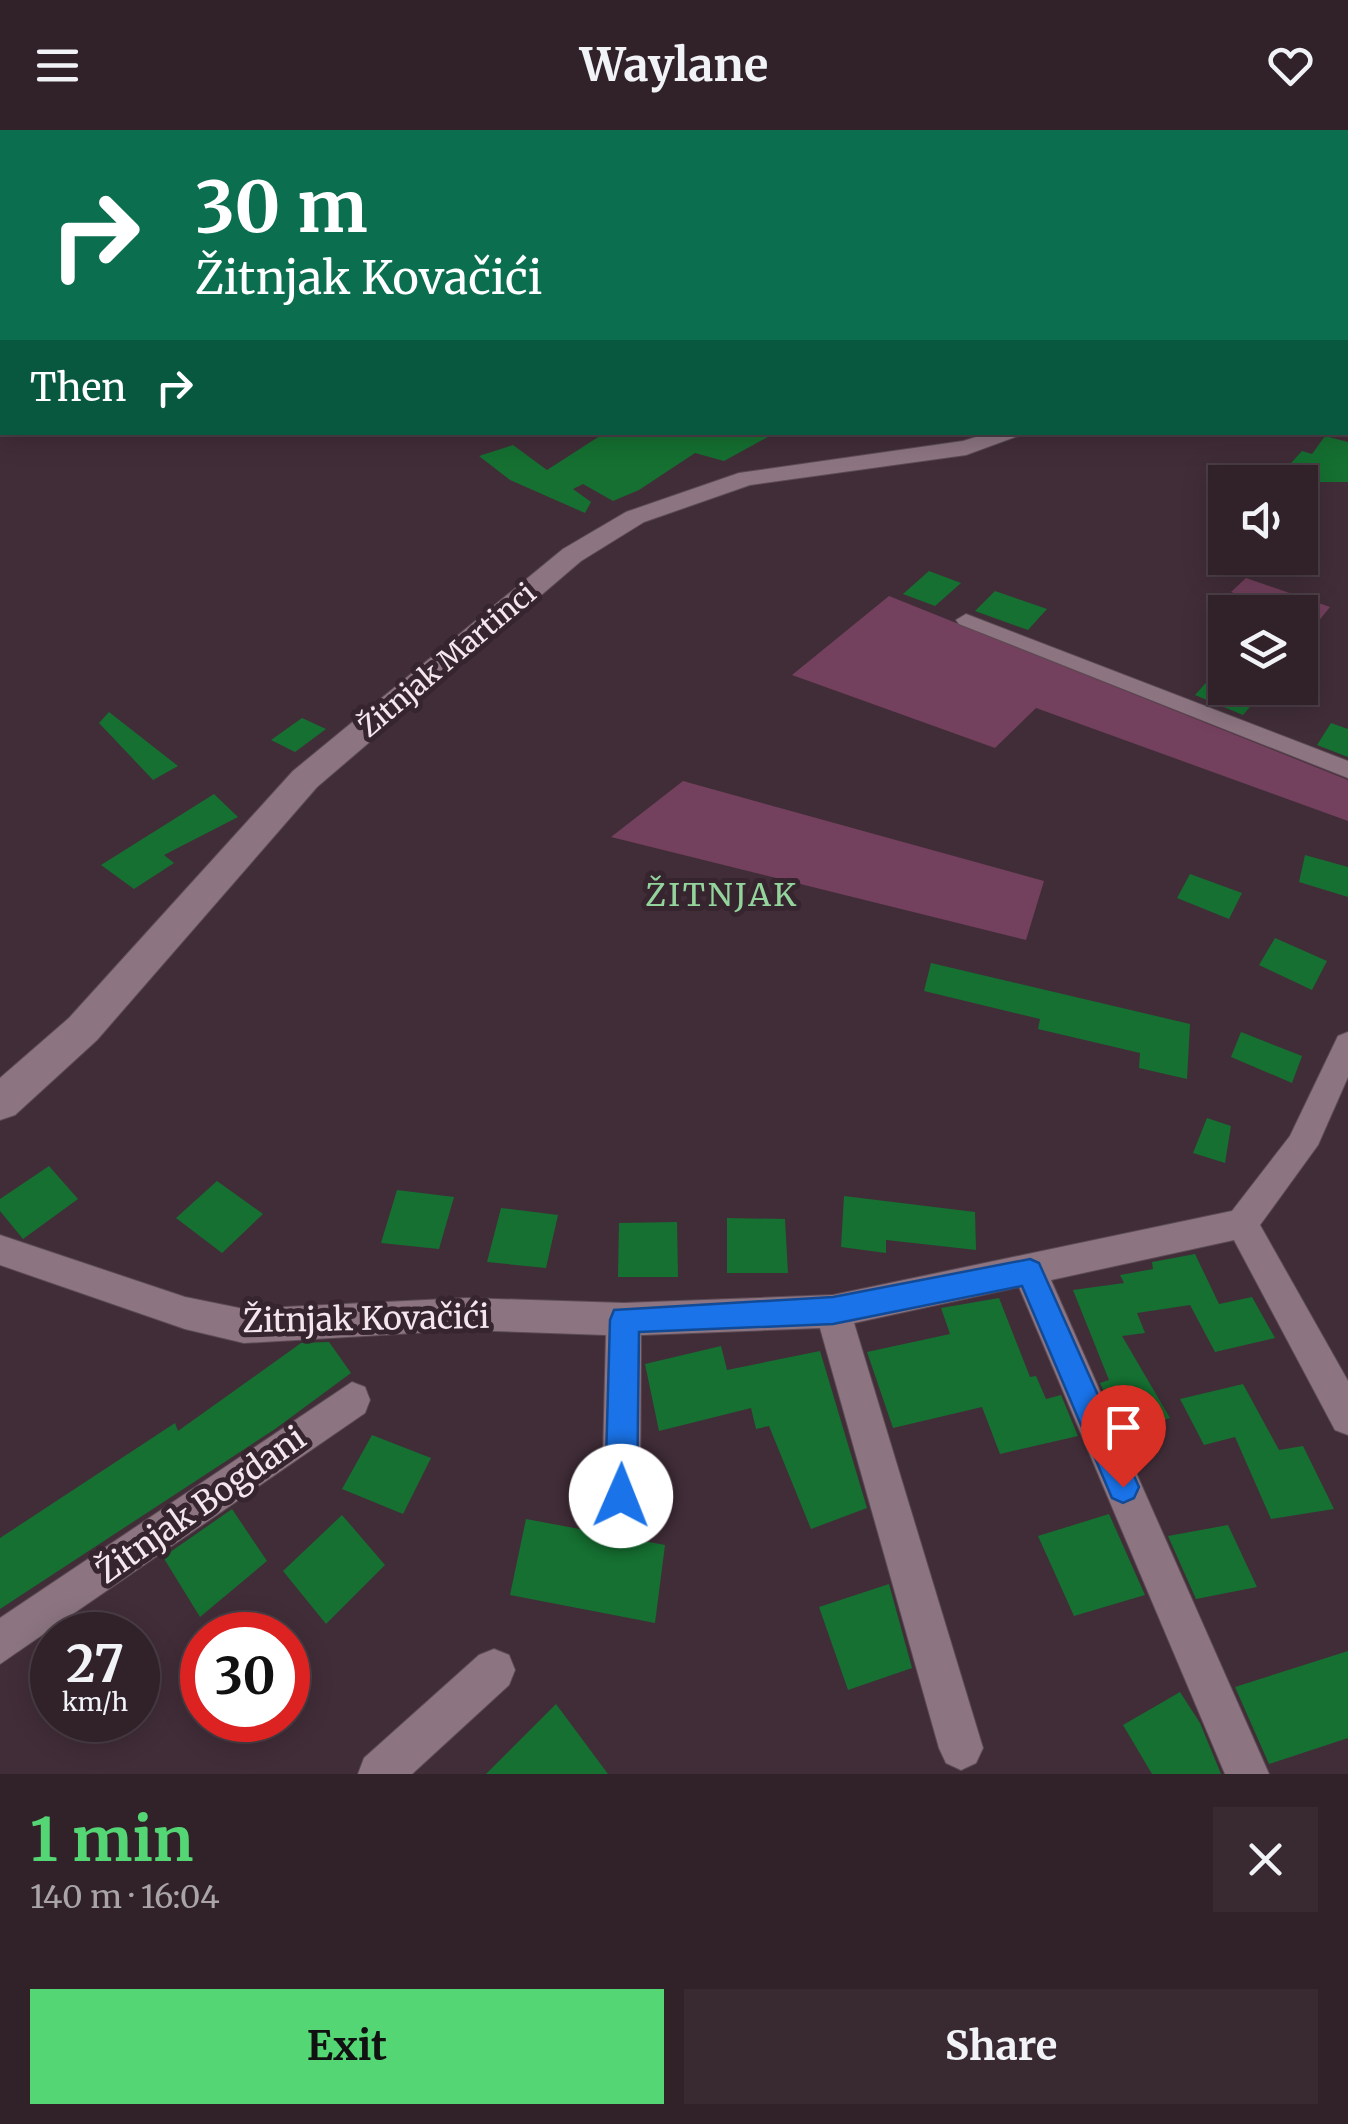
<!DOCTYPE html>
<html lang="en">
<head>
<meta charset="utf-8">
<style>
  body { margin:0; font-family:Merriweather,serif; background:#392a32; color:#f1f3f6; height:100vh; display:flex; flex-direction:column; font-size:38px; white-space:nowrap }
  * { box-sizing:border-box; margin:0 }
  p { font-size:32px; color:#a8a4a8 }
  .icon { flex:none; width:55px; height:55px; fill:none; stroke:currentColor; stroke-width:2; stroke-linecap:round; stroke-linejoin:round }
  .map { position:relative; height:1644px; overflow:hidden }
  .side { display:flex; flex-direction:column; background:#31222a; flex:1 }
  .side>* { flex:none }
  .guide { position:absolute; left:0px; top:0px; width:1350px; height:305px; box-shadow:0 5px 25px #0003,0 0 0 2px #4c3f47; background:#0b6e4f; color:#fff; overflow:hidden }
  .tools { position:absolute; left:1208px; top:335px; display:grid; gap:20px }
  .tools a { display:grid; place-items:center; width:110px; height:110px; border-radius:0px; background:#31222a; box-shadow:0 5px 25px #0003,0 0 0 2px #4c3f47; font-size:50px }
  .speed { position:absolute; left:30px; top:1482px; display:flex; gap:20px; font-size:50px; font-weight:700; text-align:center }
  .speed>* { display:grid; place-content:center; width:130px; height:130px; border-radius:50%; background:#31222a; box-shadow:0 5px 25px #0003,0 0 0 2px #4c3f47; line-height:1 }
  .speed small { font-size:25px; font-weight:400 }
  .speed .limit { border:15px solid #d22; background:#fff; color:#111 }
  .pin { position:absolute; display:grid; place-items:center; width:85px; height:85px; color:#fff; margin:-102px -42px; border-radius:50% 50% 50% 0; rotate:-45deg; box-shadow:0 0 10px #0007 }
  .pin .icon { rotate:45deg }
  .me { position:absolute; width:110px; margin:-55px; rotate:1deg; stroke-linejoin:round; filter:drop-shadow(0 0 8px #0008) }
  .turn { display:flex; align-items:center; gap:35px; height:210px; padding:0 30px; font-size:45px }
  .turn .icon { width:130px; height:130px; stroke-width:2.5 }
  .turn b { display:block; font-size:70px; line-height:85px }
  .then { display:flex; align-items:center; height:95px; padding:0 30px; background:#0003; gap:20px; font-size:38px }
  .round { display:grid; place-items:center; flex:none; width:105px; height:105px; border-radius:0px; background:#392a32 }
  .summary { display:flex; align-items:center; justify-content:space-between; height:170px; padding:0 30px }
  h1 { font-size:60px; font-weight:700; line-height:75px; color:#53d673 }
  .action { display:flex; gap:20px; margin-top:auto; padding:20px 30px }
  .action a { flex:1; height:115px; border-radius:0px; background:#53d673; color:#111; font-size:40px; font-weight:700; line-height:115px; text-align:center }
  .action a+a { background:#392a32; color:#f1f3f6 }
  header { display:flex; justify-content:space-between; align-items:center; height:130px; padding:0 30px; background:#31222a; font-size:45px; font-weight:700 }
  .map>svg:first-child { display:block }
</style>
</head>
<body>
<header><svg class="icon" aria-label="menu" viewBox="0 0 24 24"><path d="M4 6h16M4 12h16M4 18h16"/></svg>Waylane<svg class="icon" aria-label="heart" viewBox="0 0 24 24"><path d="M12 20l-8-8c-3-5 5-10 8-4 3-6 11-1 8 4z"/></svg></header>
<div class="map">
<svg width="1348" height="1644" viewBox="0 0 1348 1644">
  <rect width="100%" height="100%" fill="#412d38"/>
  <path fill="#73405d" d="M1246 448 1330 477 1317 493 1300 487V482H1287L1231 462Z
    M889 466 1348 650V691L1036 578 995 618 792 545Z
    M683 651 1044 751 1026 810 611 707Z"/>
  <path fill="#157031" d="M606 302H777L724 331 695 323 639 360 613 371 583 354 573 359 591 372 585 383 510 350 479 326 513 315 547 340Z
    M1325 306 1348 312V352H1318L1300 374V352H1274L1302 321 1312 324Z
    M929 441 961 453 935 476 903 464Z
    M995 461 1047 479 1028 500 975 481Z
    M1212 546 1225 551V558L1260 565 1243 585 1195 565Z
    M109 582 178 636 153 650 99 593Z
    M302 588 326 599 295 622 271 610Z
    M1331 593 1348 599V627L1317 615Z
    M214 664 238 687 164 725 174 733 134 759 101 735Z
    M1305 725 1348 737V767L1299 752Z
    M1190 744 1242 763 1229 789 1177 768Z
    M1275 808 1327 831 1312 860 1259 835Z
    M931 833 1190 894 1187 949 1139 938 1140 923 1038 899 1040 889 924 861Z
    M1241 902 1302 926 1292 953 1231 927Z
    M1207 988 1231 996 1225 1033 1193 1023Z
    M49 1036 78 1069 23 1109 0 1081V1069Z
    M217 1051 263 1084 222 1123 176 1088Z
    M397 1060 454 1067 439 1119 381 1113Z
    M844 1066 975 1082 976 1120 886 1110V1123L841 1117Z
    M501 1078 558 1085 546 1138 487 1132Z
    M727 1088 785 1089 788 1143H727Z
    M677 1092 678 1147H618L619 1093Z
    M1195 1124 1219 1174 1252 1167 1275 1208 1215 1222 1190 1175 1137 1183 1145 1203 1122 1206 1170 1288 1122 1302 1100 1253 1109 1250 1073 1160 1124 1153 1120 1145 1153 1139 1152 1132Z
    M999 1168 1030 1247 1036 1246 1046 1269 1061 1265 1078 1306 1000 1324 982 1277 893 1298 867 1222 950 1204 941 1178Z
    M329 1212 351 1243 275 1299 0 1479V1408L175 1293 178 1301 301 1213Z
    M721 1216 727 1240 820 1221 867 1378 811 1399 769 1296 756 1299 751 1278 659 1301 645 1234Z
    M1243 1254 1279 1320 1303 1316 1334 1379 1271 1389 1235 1307 1204 1315 1180 1269Z
    M372 1305 431 1328 403 1384 342 1359Z
    M232 1379 267 1431 200 1487 163 1427Z
    M1109 1384 1145 1465 1074 1486 1038 1406Z
    M342 1385 385 1435 326 1494 283 1441Z
    M526 1389 665 1415 655 1493 510 1465Z
    M1228 1395 1257 1457 1196 1469 1168 1406Z
    M889 1454 912 1538 848 1560 819 1477Z
    M1348 1521V1608L1269 1634 1235 1557Z
    M1180 1562 1200 1593 1221 1644H1152L1123 1595Z
    M556 1574 608 1644H486Z"/>
  <g fill="none" stroke-linecap="round" stroke-linejoin="round">
    <g stroke="#5c4b54" stroke-width="2">
      <path id="street" d="M966 484 1348 631V648L959 494 956 490Z
        M1348 902V947L1318 1015 1260 1095 1348 1251V1305L1335 1300 1234 1110 1051 1150 1269 1644H1225L1019 1157 854 1193 983 1618 976 1633 961 1640 946 1633 939 1618 820 1198 641 1205 640 1366 635 1380 621 1385 607 1380 602 1366 606 1205 466 1200 244 1213 185 1199 0 1135V1105L185 1167 244 1179 466 1168 624 1173 833 1165 1232 1081 1290 1006 1338 906Z
        M352 1252 365 1257 370 1270 365 1283 0 1534V1488Z
        M494 1519 509 1525 515 1540 509 1555 412 1644H358L364 1628 479 1525Z"/>
    </g>
    <g stroke="#5c4b54" stroke-width="2">
      <path id="secondary" d="M992 302H1029L966 325 750 355 644 392 581 431 317 657 97 910 15 985 0 990V948L69 888 293 641 563 419 626 382 739 343 963 311Z"/>
    </g>
    <use href="#street" fill="#8c7581" fill-rule="evenodd"/>
    <use href="#secondary" fill="#8c7581" fill-rule="evenodd"/>
  </g>
  <path fill="#1a73e8" stroke="#114b97" stroke-width="2.5" d="M1030 1129 1039 1133 1134 1346 1139 1357 1134 1368 1123 1373 1112 1368 1022 1156 833 1194 639 1202 637 1366 632 1378 621 1382 610 1378 605 1366 610 1190 614 1180 833 1167Z"/>
  <g text-anchor="middle" stroke-width="10" stroke-linejoin="round" paint-order="stroke">
    <g font-size="28" fill="#f3e6ec" stroke="#36242e">
      <text transform="translate(447 530) rotate(-40)" y="10">Žitnjak Martinci</text>
    </g>
    <g font-size="32" letter-spacing="2.5" fill="#93d39c" stroke="#36242e">
      <text x="722" y="776">ŽITNJAK</text>
    </g>
    <g font-size="32" fill="#f3e6ec" stroke="#36242e">
      <text transform="translate(366 1189) rotate(-1)" y="11">Žitnjak Kovačići</text>
      <text transform="translate(201 1375) rotate(-35)" y="11">Žitnjak Bogdani</text>
    </g>
  </g>
</svg>
<div class="tools">
<a><svg class="icon" aria-label="sound" viewBox="0 0 24 24"><path d="M4 9h4l5-4v14l-5-4H4zM17 9q2 3 0 6"/></svg></a>
<a><svg class="icon" aria-label="layers" viewBox="0 0 24 24"><path d="M12 4l9 5-9 5-9-5zM3 14l9 5 9-5"/></svg></a>
</div>
<div class="speed"><div>27<small>km/h</small></div><div class="limit">30</div></div>
<div class="pin" style="left:1123px;top:1357px;background:#d93025"><svg class="icon" aria-label="arrive" viewBox="0 0 24 24"><path d="M6 21V4h12l-3 4 3 4H6"/></svg></div>
<svg class="me" style="left:621px;top:1366px" viewBox="-20 -20 40 40"><circle r="19" fill="#fff"/><path d="M0-13L10 11 0 6-10 11z" fill="#1a73e8"/></svg>
<div class="guide">
<div class="turn"><svg class="icon" aria-label="right" viewBox="0 0 24 24"><path d="M7 20v-9h11M14 6l5 5-5 5"/></svg><div><b>30 m</b>Žitnjak Kovačići</div></div>
<div class="then">Then<svg class="icon" aria-label="right" viewBox="0 0 24 24"><path d="M7 20v-9h11M14 6l5 5-5 5"/></svg></div>
</div>
</div>
<section class="side">
<div class="summary"><div><h1>1 min</h1><p>140 m · 16:04</p></div><a class="round"><svg class="icon" aria-label="close" viewBox="0 0 24 24"><path d="M6 6l12 12M18 6L6 18"/></svg></a></div>
<div class="action"><a>Exit</a><a>Share</a></div>
</section>
</body>
</html>
